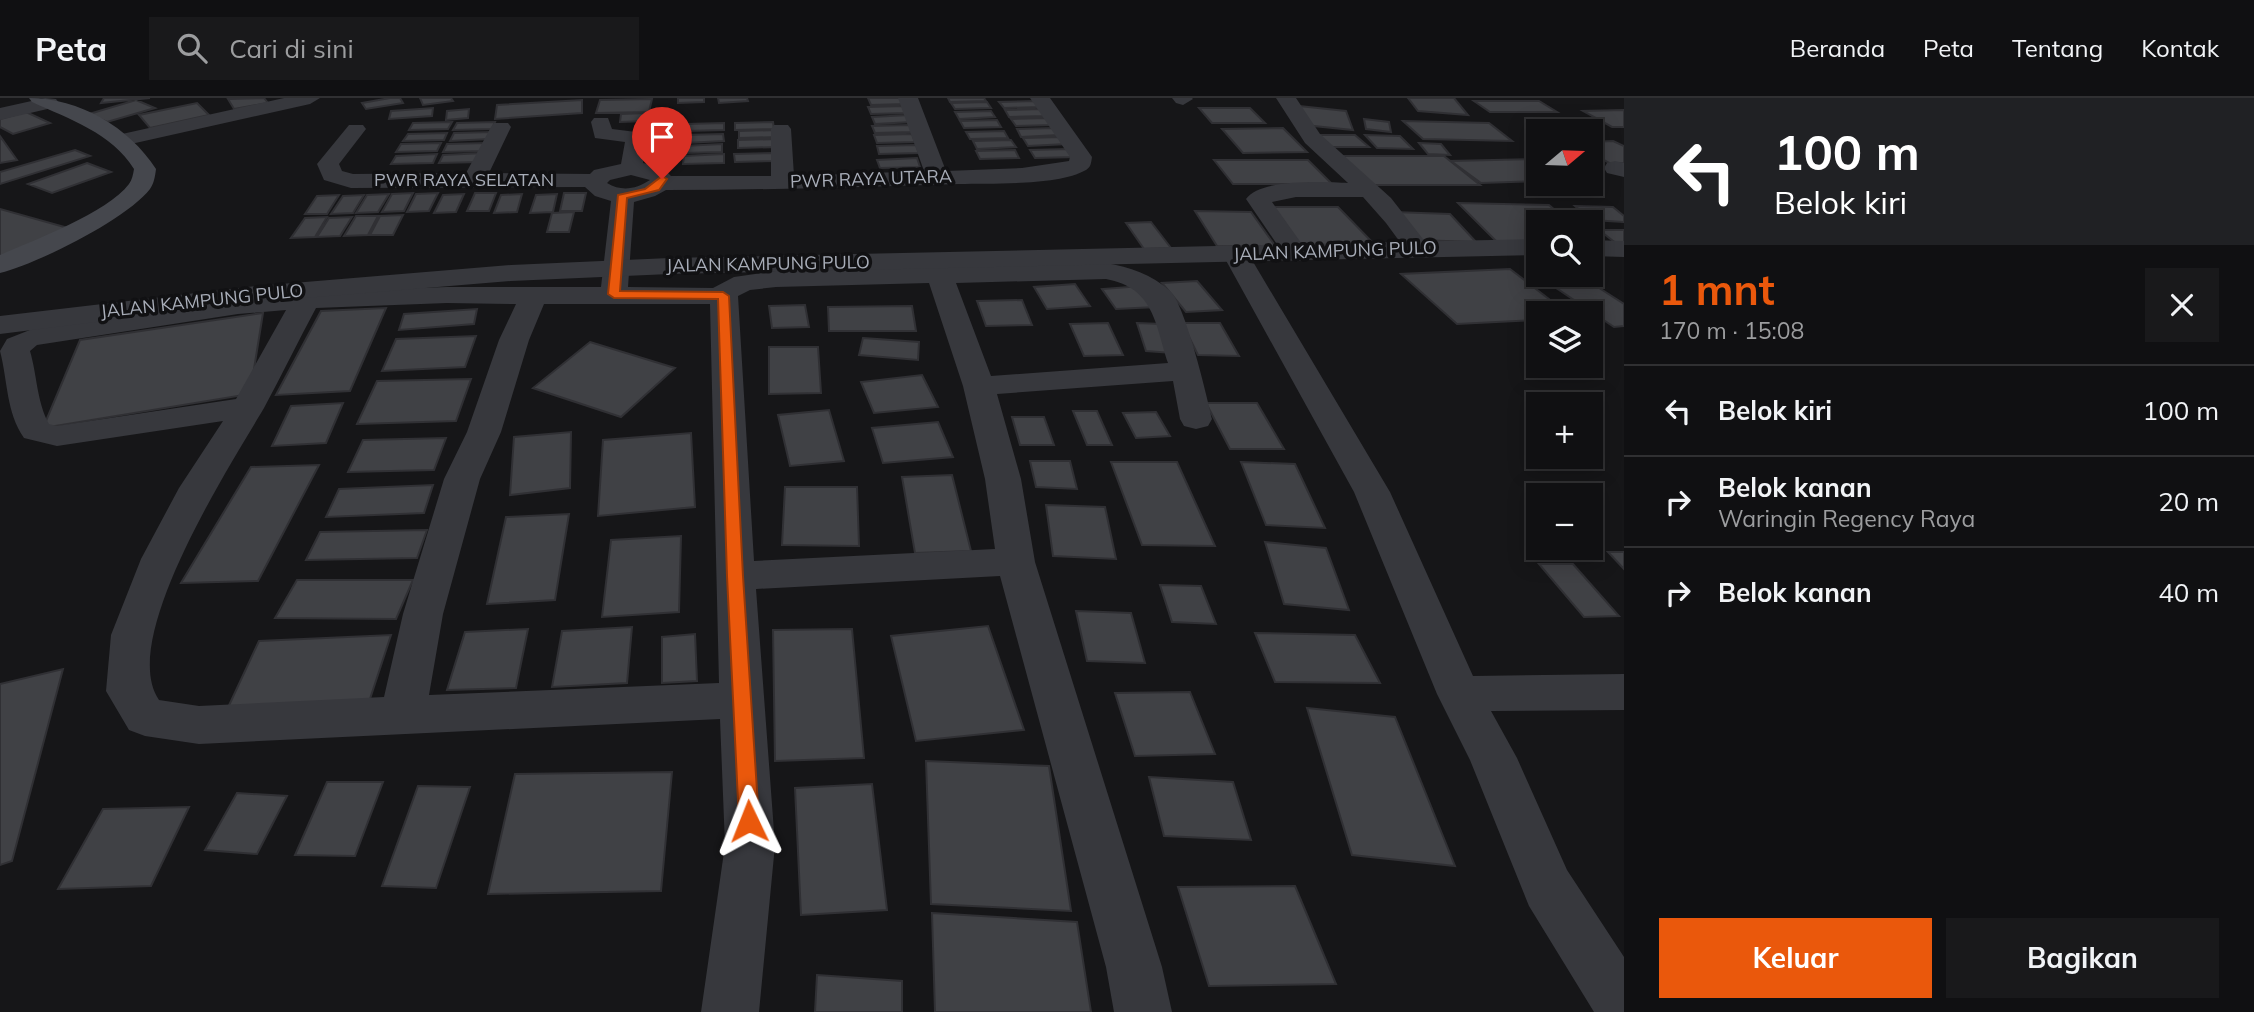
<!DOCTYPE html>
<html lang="id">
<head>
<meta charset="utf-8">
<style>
  body { margin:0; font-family:Mulish,sans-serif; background:#19191b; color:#f1f3f6; height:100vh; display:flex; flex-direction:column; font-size:26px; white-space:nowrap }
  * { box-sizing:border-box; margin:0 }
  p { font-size:23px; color:#9c9d9f }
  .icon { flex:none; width:38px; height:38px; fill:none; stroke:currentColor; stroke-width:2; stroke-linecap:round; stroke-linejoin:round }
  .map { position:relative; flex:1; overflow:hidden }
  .drawer { display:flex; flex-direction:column; background:#101012; width:630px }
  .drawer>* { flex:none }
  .guide { background:#202124; color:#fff; overflow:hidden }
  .needle { width:46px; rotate:71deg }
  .fabs { position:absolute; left:1526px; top:21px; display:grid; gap:14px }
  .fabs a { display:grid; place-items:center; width:77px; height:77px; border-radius:0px; background:#101012; box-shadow:0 4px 18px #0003,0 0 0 2px #303032; font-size:35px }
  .pin { position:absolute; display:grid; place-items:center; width:60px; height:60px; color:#fff; margin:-72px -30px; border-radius:50% 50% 50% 0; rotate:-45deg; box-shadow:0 0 7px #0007 }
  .pin .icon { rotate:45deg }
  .me { position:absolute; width:77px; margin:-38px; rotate:358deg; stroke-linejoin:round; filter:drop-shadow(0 0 5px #0008) }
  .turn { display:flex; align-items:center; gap:24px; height:147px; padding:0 35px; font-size:32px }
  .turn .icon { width:91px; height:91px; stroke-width:2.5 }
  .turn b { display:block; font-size:49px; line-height:60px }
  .round { display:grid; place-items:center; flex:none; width:74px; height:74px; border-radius:0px; background:#19191b }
  .headline { display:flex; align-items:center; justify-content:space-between; height:119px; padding:0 35px }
  h1 { font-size:42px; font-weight:700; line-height:52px; color:#ea580c }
  .action { display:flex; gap:14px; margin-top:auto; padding:14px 35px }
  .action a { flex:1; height:80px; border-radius:0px; background:#ea580c; color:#fff; font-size:28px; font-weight:700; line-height:80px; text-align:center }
  .action a+a { background:#19191b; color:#f1f3f6 }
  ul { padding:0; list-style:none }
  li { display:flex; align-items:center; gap:21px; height:91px; padding:0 35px; border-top:2px solid #303032 }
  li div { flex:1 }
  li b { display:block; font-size:26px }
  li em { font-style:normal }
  header { display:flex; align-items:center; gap:42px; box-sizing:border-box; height:98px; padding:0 35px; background:#101012; border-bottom:2px solid #303032 }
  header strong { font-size:33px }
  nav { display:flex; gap:38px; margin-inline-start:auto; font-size:24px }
  .search { width:490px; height:63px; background:#19191b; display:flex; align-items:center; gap:18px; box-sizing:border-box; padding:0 24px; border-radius:0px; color:#9c9d9f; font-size:26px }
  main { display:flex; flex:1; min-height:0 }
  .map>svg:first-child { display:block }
</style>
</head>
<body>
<header>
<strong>Peta</strong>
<div class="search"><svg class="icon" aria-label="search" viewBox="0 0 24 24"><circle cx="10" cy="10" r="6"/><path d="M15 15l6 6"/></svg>Cari di sini</div>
<nav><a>Beranda</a><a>Peta</a><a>Tentang</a><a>Kontak</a></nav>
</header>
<main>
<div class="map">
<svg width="1624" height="914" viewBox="0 0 1624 914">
  <rect width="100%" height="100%" fill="#161618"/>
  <path fill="#404145" stroke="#303034" stroke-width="2" d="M104 0H150L101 5Z
    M264 0 268 5 234 11 228 1Z
    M390 0H400L403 5 366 11 362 5Z
    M420 0H451L453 3 423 7Z
    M678 0H704V4L678 5Z
    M718 0H747L748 3 719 5Z
    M868 0H904L906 6 871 7Z
    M948 0H984L986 3 950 4Z
    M1408 0H1454L1468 17 1418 13Z
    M652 1 649 14 596 15 600 2Z
    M136 2 155 10 107 24 89 16Z
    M582 2V15L495 21 497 7Z
    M1035 3 1040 9 1004 10 999 4Z
    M1474 3H1539L1557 14H1490Z
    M987 4 991 10 955 11 951 5Z
    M197 5 209 17 150 30 139 17Z
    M904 8 907 15 871 16 868 9Z
    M1299 8 1346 13 1353 32 1304 27Z
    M433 10 432 18 389 21 391 13Z
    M1199 10H1250L1265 25H1212Z
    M469 11 468 20 446 22 447 13Z
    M1041 11 1046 18 1009 19 1005 12Z
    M1624 12V29H1612L1583 13Z
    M991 13 995 19 959 21 955 14Z
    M26 14 50 25 13 36 0 29V21Z
    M647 15 646 23 620 24 621 16Z
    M909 17 912 24 875 26 872 19Z
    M1048 20 1053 27 1016 28 1011 21Z
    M1364 21 1389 24 1391 34 1366 31Z
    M997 22 1001 29 964 30 960 23Z
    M1403 23 1489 25 1512 43 1423 41Z
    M452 24 448 31 409 32 413 25Z
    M495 24 492 31 453 32 457 25Z
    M773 24 774 31 735 32V25Z
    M724 25V32L685 33 686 26Z
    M910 27 913 34 875 35 872 28Z
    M1054 30 1059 37 1021 39 1017 31Z
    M1283 30 1307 54 1243 55 1222 31Z
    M777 32 778 39 739 40V33Z
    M1004 33 1008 40 970 41 966 34Z
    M493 34 490 41 450 43 454 35Z
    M447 35 444 42 403 43 408 36Z
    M723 36 724 43 685 45V37Z
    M912 36 915 44 877 45 874 37Z
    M1311 37H1355L1369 49H1324Z
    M1365 37 1400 38 1413 51 1377 50Z
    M0 38 17 62 0 65Z
    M1061 39 1067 46 1028 48 1023 40Z
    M777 41 778 49 738 50V42Z
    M1011 42 1016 49 977 51 973 43Z
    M1613 43 1624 48V65L1611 66 1591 55V44Z
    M441 45 437 53 396 54 401 46Z
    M487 45 484 53 443 54 447 46Z
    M1419 45 1441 46 1450 57 1428 56Z
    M722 46V54L682 55 683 48Z
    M916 47 919 55 879 56 877 48Z
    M1069 51 1075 59 1035 60 1030 52Z
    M75 52 90 58 0 86V74Z
    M1015 52 1019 60 980 61 976 53Z
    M484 55 480 64 439 65 443 57Z
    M774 55 776 63 735 64 734 56Z
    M437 56 433 65 391 66 396 58Z
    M724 56V65L683 66 684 58Z
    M1339 58H1444L1480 87H1369Z
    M917 60 920 69 880 70 877 62Z
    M1538 61V83L1481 85 1451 63Z
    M1214 62H1308L1332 86H1233Z
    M87 65 111 74 52 95 28 86Z
    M413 95 404 113 382 114 392 96Z
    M438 95 429 113 407 114 416 96Z
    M475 95H496L489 113H467Z
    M564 95H586L582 113H560Z
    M389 96 378 114 356 115 367 97Z
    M464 96 456 114 434 115 443 97Z
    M522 96 517 114 494 115 501 97Z
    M557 96 553 114 530 115 536 97Z
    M339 97 327 116H305L317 98Z
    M364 97 353 115 331 116 343 98Z
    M1458 105 1549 107 1569 124H1538V146L1498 145Z
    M1575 108 1613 109 1624 118V124L1591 122Z
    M1267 109H1338L1377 149 1302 150Z
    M0 111 68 130 0 160Z
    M1195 113 1251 114 1276 149 1217 148Z
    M574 114 569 134H547L552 115Z
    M1393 114 1450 116 1476 144 1416 142Z
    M403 117 393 137H370L380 118Z
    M356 118H378L368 137 344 138Z
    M327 119 315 139 291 140 305 120Z
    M352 119 340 138 317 139 329 120Z
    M1151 124 1171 150 1144 151 1126 125Z
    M1599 132H1624V146H1617Z
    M1510 171 1567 215H1538V222L1457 226 1401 176Z
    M1579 177 1624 206V228L1614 229 1540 179Z
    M1197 183 1222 212 1186 214 1162 185Z
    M1075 186 1090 208 1047 211 1034 189Z
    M1142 188 1156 209 1116 211 1102 191Z
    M1022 202 1032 227 986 228 977 203Z
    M805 207 809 229 772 230 769 208Z
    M912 208 916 233H829L828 209Z
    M386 210 350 293 276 297 321 213Z
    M477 211 474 226 399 232 404 216Z
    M263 215 250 296 43 330 80 242Z
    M1108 225 1123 257 1084 258 1070 226Z
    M1137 225 1162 226 1172 255 1146 253Z
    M1182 225H1220L1239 258 1198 257Z
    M476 238 465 269 382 273 396 241Z
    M863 240 919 244 918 262 859 257Z
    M590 244 675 270 621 319 533 290Z
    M769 249H818L821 295 769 296Z
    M922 277 938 309 874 315 861 284Z
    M471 281 456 323 357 326 377 283Z
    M343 305 326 345 272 348 291 308Z
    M1206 305H1257L1284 351H1230Z
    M829 312 844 363 790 368 778 317Z
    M1073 313H1097L1112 347H1087Z
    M1156 314 1170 338 1136 340 1123 315Z
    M1012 319H1044L1054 347H1020Z
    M938 324 953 359 883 365 872 330Z
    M571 334 570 390 510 397 514 339Z
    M691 335 695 409 598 418 603 342Z
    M446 340 434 372 348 374 363 342Z
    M1030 363H1070L1077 391 1036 389Z
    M1111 364H1177L1215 448 1142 447Z
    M1241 364 1295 366 1325 430 1266 427Z
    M319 367 258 483 181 485 251 369Z
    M952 377 971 453 915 455 902 379Z
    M433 387 424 415 326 419 339 391Z
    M785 389H857L859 448 782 447Z
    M1046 407 1105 409 1116 461 1053 458Z
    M569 416 555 502 487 506 506 419Z
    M427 432 417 460 306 462 320 434Z
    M681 438 679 514 602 519 611 442Z
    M1265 444 1326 450 1349 512 1284 506Z
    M1608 454H1624V471Z
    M1539 466H1573L1619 518 1584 519Z
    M297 482H413L396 521 275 520Z
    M1160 487 1201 488 1216 526 1172 524Z
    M1076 513 1131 515 1145 565 1087 563Z
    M988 528 1024 632 916 643 891 538Z
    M632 529 627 585 552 589 562 533Z
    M528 531 516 590 447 592 465 534Z
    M852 531 864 660 775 663 773 532Z
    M1255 535 1355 537 1380 585 1275 584Z
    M695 536 697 583 662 585V539Z
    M391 537 367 610 225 616 259 543Z
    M63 571 12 763 0 767V586Z
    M1190 594 1215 656 1135 658 1115 595Z
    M1307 610 1395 619 1455 768 1352 757Z
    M926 663 1049 668 1071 813 931 806Z
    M672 674 661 793 488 796 515 676Z
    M1149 679 1233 684 1251 742 1164 738Z
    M327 684H383L355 758 295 757Z
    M872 686 887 812 801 817 795 690Z
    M418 688 470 689 436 790 382 788Z
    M237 695 287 698 257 756 205 752Z
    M189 709 151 788 58 791 103 711Z
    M1295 788 1336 886 1209 888 1178 789Z
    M932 815 1077 824 1091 914H935Z
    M817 877 902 883V914H815Z"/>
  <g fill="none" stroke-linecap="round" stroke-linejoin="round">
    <path fill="#37383d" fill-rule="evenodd" d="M45 0 56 1 59 5 56 9 0 22V10Z
      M284 0H320L310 6 122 48 115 46 111 42 115 38 122 36Z
      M898 0H918L946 73 1022 70 1069 63 1070 59 1030 0H1050L1092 59C1091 65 1091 69 1086 72 1058 88 992 85 959 86 862 89 764 92 666 92L655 98 634 104 628 189 713 190 734 179 776 173 1106 165C1130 169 1151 176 1170 193 1185 206 1207 298 1212 321L1208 328 1196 331 1184 328 1180 321 1173 283 997 296 1021 381 1035 464 1162 869 1172 914H1114L1106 869 1000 478 756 491 775 747 759 914H701L725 747 720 621 199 646 145 638 129 632 106 593 111 537 141 461 179 390 223 323 57 348 24 340C6 314 8 284 0 253L7 241 40 228 238 200 306 194 447 189H601L611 103 595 98 585 89 351 90 324 82 317 66 349 27H363L366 31 339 66 342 73 353 76 466 75 491 29 494 25H508L511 29 489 75 590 76 594 72 621 66 625 44 595 40 591 24 594 20H608L612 31 644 35 647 39 643 65 662 69 671 78H771V31L774 27H788L791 31 794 78 924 73ZM631 77 650 82C636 91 622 94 607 85L610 82ZM1106 181C1154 190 1155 225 1168 265L991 278 956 185ZM929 185 963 288 985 381 995 451 754 463 738 198 750 192 776 189ZM447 205 516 206 499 242 467 334 444 381 403 516 384 599 199 608 159 602C117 542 231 366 264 310 282 277 298 243 316 210ZM544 206H710L719 585 429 597 443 516 480 381 501 334 529 242ZM286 212 236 301 57 328 49 326C37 305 37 277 30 253L37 247 238 216Z
      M1172 0H1192L1193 1 1183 7 1176 5Z
      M1276 0H1296L1320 36 1391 100 1430 150 1426 155 1417 158 1408 155 1386 125 1363 99H1296L1272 104 1309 156 1305 161 1296 164 1287 161 1246 101C1261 80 1324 84 1348 85L1305 45Z
      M1615 63 1624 65V79L1607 75 1604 70 1607 65Z
      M1236 149 1245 152 1249 157 1390 394 1473 578 1624 576V612L1491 613 1517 660 1567 772 1624 859V914H1594L1529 808 1470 662 1437 596 1354 394 1223 157 1227 152Z"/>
    <path fill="#37383d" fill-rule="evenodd" d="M1538 141V157L670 176 511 183 257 204 0 236V218L257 188 511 167 670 160Z
      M1591 142 1624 143V159L1591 158Z"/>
    <path fill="#45474d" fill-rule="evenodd" d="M29 0C79 0 129 29 156 71 155 79 154 85 150 91 127 121 37 166 0 175V157C34 142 107 115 129 86 132 82 133 77 134 71 112 35 69 21 32 4Z"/>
  </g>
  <path fill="#ea580c" stroke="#983908" stroke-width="2" d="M662 78 667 81 659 92 627 100 620 193 723 194 729 198 743 478 759 723 756 730 749 732 742 730 739 723 727 478 718 201 614 200 608 196 618 97 645 91Z"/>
  <g text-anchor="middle" stroke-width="7" stroke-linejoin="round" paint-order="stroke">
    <g font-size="18" fill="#a8adb8" stroke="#111113">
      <text transform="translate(871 81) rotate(-2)" y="6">PWR RAYA UTARA</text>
      <text x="464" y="88">PWR RAYA SELATAN</text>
      <text transform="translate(1335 153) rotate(-2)" y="6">JALAN KAMPUNG PULO</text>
      <text transform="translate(768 166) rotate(-1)" y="6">JALAN KAMPUNG PULO</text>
      <text transform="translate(202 203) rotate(-6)" y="6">JALAN KAMPUNG PULO</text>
    </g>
  </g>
</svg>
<div class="fabs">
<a><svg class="needle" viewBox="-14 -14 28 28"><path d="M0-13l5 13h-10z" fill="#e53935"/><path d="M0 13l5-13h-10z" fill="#9c9d9f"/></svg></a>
<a><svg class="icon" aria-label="search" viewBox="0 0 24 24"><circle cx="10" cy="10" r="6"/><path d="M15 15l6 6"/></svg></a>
<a><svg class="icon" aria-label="layers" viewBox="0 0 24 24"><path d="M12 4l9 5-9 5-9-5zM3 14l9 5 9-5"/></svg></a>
<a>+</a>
<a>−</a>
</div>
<div class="pin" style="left:662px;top:81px;background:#d93025"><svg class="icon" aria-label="arrive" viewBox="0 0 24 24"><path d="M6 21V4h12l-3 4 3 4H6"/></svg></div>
<svg class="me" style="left:749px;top:723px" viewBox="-20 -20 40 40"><path d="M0-17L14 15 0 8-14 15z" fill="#ea580c" stroke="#fff" stroke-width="4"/></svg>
</div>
<section class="drawer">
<div class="guide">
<div class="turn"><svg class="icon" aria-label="left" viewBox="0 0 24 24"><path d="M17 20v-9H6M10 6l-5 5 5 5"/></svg><div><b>100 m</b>Belok kiri</div></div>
</div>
<div class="headline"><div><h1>1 mnt</h1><p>170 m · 15:08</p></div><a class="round"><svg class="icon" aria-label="close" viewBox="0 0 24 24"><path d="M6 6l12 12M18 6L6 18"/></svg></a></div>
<ul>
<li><svg class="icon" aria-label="left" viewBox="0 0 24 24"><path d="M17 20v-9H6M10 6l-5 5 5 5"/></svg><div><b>Belok kiri</b></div><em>100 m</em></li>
<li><svg class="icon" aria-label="right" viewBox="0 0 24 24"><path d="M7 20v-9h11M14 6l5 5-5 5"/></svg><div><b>Belok kanan</b><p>Waringin Regency Raya</p></div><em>20 m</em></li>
<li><svg class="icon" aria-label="right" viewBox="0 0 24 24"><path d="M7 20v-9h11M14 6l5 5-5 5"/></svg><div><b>Belok kanan</b></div><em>40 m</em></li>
</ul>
<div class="action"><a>Keluar</a><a>Bagikan</a></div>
</section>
</main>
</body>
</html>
